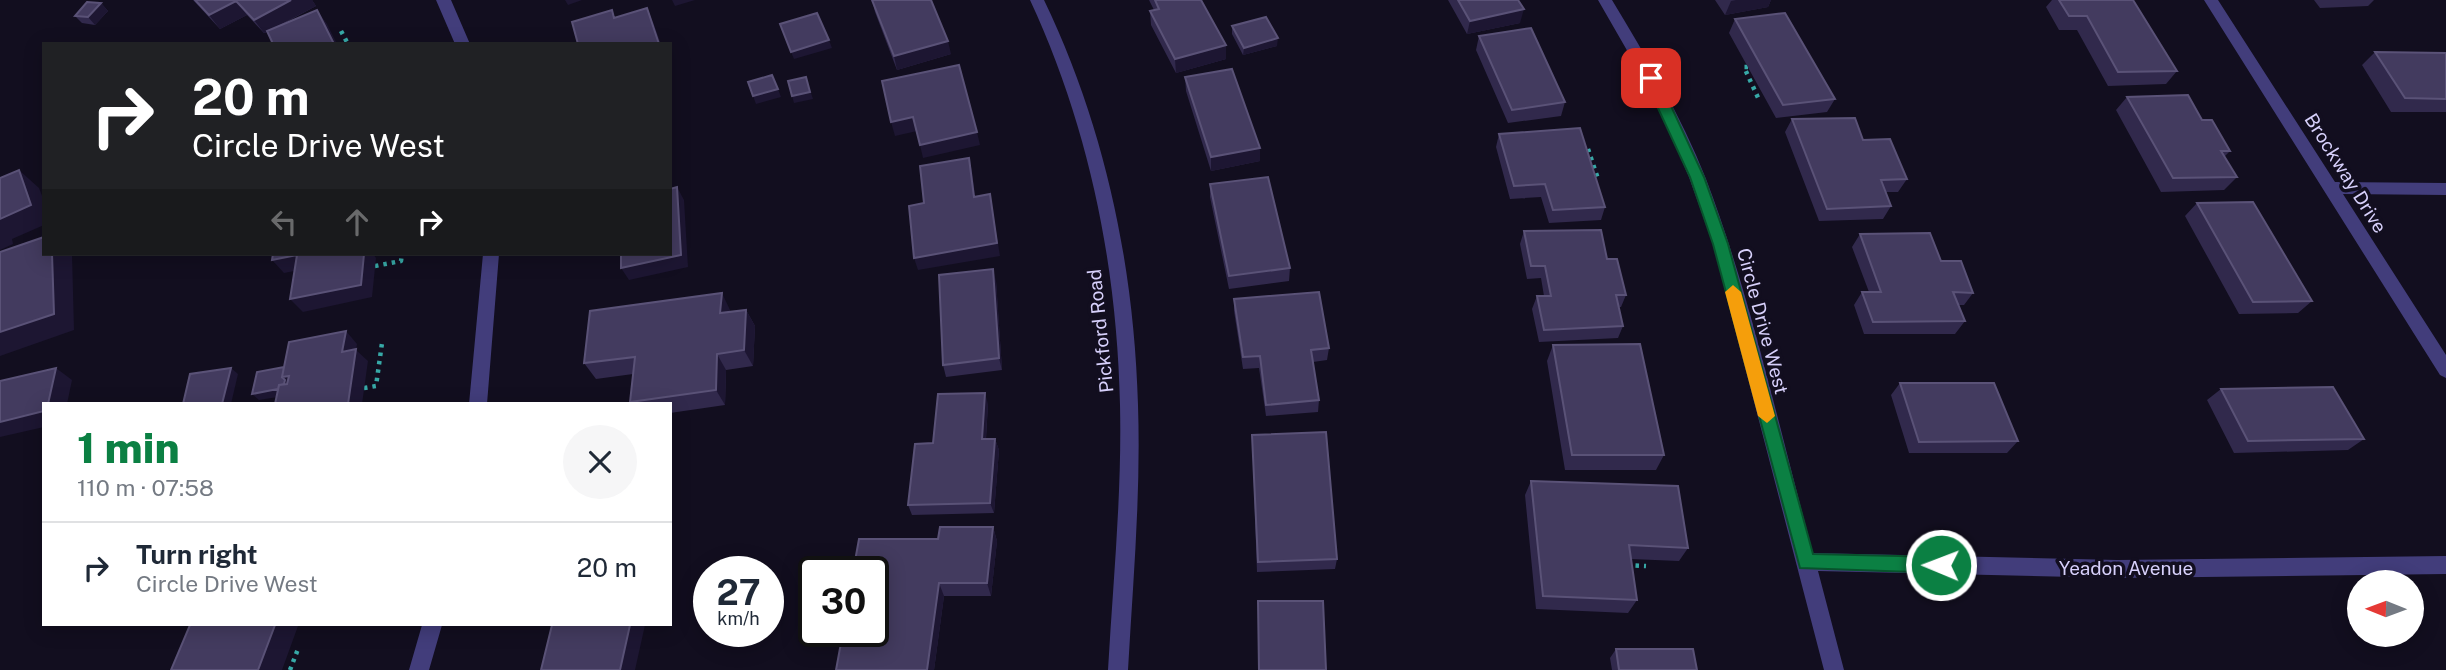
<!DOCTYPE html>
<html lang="en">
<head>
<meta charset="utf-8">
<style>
  body { margin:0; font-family:"Public Sans",sans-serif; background:#f6f6f7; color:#1f2937; height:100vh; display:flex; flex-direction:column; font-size:26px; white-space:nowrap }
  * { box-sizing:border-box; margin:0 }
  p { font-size:23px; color:#747a83 }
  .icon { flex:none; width:38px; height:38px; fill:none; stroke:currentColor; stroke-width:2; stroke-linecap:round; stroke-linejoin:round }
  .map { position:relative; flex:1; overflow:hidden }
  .drawer { position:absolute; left:42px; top:402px; width:630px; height:224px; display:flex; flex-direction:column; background:#fff; border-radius:0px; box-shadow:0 4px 18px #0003 }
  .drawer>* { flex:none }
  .hud { position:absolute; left:42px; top:42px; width:630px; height:214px; border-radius:0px; box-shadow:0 4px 18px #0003; background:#202124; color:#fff; overflow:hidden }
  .needle { width:46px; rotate:271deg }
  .buttons { position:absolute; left:2347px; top:570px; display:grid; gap:14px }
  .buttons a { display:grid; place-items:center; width:77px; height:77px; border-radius:50%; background:#fff; box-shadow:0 4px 18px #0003; font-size:35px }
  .speed { position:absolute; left:693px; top:556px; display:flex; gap:14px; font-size:35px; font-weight:700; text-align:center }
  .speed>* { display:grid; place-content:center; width:91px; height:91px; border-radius:50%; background:#fff; box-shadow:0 4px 18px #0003; line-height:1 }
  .speed small { font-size:18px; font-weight:400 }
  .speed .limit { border:4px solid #111; border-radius:10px; background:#fff; color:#111 }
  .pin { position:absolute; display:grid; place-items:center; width:60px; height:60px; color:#fff; margin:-30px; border-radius:14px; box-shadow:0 4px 10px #0006 }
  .me { position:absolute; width:77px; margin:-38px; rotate:271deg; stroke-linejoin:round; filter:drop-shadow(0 0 5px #0008) }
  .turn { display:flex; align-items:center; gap:24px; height:147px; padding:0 35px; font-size:32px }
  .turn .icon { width:91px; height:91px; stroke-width:2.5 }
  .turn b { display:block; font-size:49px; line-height:60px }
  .lanes { display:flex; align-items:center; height:66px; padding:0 35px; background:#0003; justify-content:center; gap:35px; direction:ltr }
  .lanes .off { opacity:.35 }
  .round { display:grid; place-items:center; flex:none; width:74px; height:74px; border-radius:37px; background:#f6f6f7 }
  .head { display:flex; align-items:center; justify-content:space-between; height:119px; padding:0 35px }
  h1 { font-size:42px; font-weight:800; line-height:52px; color:#0b8043 }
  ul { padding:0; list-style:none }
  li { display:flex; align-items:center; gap:21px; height:91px; padding:0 35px; border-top:2px solid #e0e1e3 }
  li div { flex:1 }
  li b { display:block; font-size:26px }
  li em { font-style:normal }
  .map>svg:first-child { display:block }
</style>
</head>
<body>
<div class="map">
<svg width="2446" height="670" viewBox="0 0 2446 670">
  <rect width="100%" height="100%" fill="#120e1f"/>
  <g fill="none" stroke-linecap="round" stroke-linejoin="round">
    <path stroke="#37a9a7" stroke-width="4.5" stroke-dasharray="3.5 5" stroke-linecap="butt" d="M341 31 348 44
      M1748 67H1744L1760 102
      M1588 149 1598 179 1593 180
      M375 266 401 261 402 254
      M364 388 376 386 382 343
      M1627 565 1646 566
      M290 670 298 649"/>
    <path fill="#423d7b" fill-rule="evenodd" d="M436 0H451L470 44H455Z
      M1030 0H1044C1105 127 1134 265 1138 405 1141 493 1133 582 1128 670H1108C1113 582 1122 494 1120 405 1117 265 1089 127 1030 0Z
      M1598 0H1612C1647 58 1681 116 1706 179 1752 300 1779 429 1813 553L2117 560 2446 556V574L2117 578 1818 571 1844 670H1824L1713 244 1689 177 1655 99Z
      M2204 0H2218L2335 182 2446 183V195L2343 194 2446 355V378L2440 375Z
      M483 254H499L487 404H469Z
      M422 625H442L429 670H409Z"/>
  </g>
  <path fill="#31294c" d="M193 0H312L316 6 279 26 327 24 267 32 264 33 247 15 220 29Z
    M872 0 951 54 897 70 875 12Z
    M1149 0H1201L1226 45V59L1176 73 1151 25 1150 11 1154 10Z
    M1448 0H1518L1520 23 1467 34Z
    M1715 0H1771L1768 7 1725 15Z
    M2052 0H2133L2177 71 2166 84 2108 86 2077 30H2059L2046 7Z
    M2314 0H2374L2368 6 2320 8Z
    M101 3 108 11 95 25 82 23 75 16Z
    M1735 19 1835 99 1827 112 1776 118 1729 33Z
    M1232 26 1277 46 1243 55 1232 34Z
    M1479 36 1565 102 1561 116 1508 123 1476 50Z
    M2375 52 2446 53V112H2391L2362 65Z
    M1185 77 1260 148V161L1211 171 1186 91Z
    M2127 97 2202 120 2230 151 2224 157 2237 177 2224 190 2161 192 2116 110Z
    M1792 119 1863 140 1907 179 1898 192H1886L1891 206 1883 219 1819 221 1785 132Z
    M1499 134 1605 207 1601 220 1549 223 1541 197 1510 199 1496 147Z
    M1210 184 1290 268 1289 281 1229 289 1210 197Z
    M2197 203 2312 301 2298 313 2239 314 2185 216Z
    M1524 231 1607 259 1626 295 1621 307H1619L1623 326 1618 338 1539 342 1532 309 1537 296H1544L1541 278 1527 279 1520 244Z
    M1860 234 1941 261 1973 293 1964 305H1958L1965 321 1955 334H1864L1854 305 1862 292H1869L1852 247Z
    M996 281 1002 370 946 377 943 365Z
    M1234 299 1329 348 1327 360 1313 362 1319 400 1318 412 1266 416 1259 368 1243 369 1234 311Z
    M730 310V312L746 310 755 326 753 366 726 370 725 405 670 413V404H632L630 402 633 374 596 379 584 363Z
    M1553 345 1664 455 1656 470H1565L1547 361Z
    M1900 383 2018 441 2007 453H1909L1891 395Z
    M2221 389 2364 439 2348 450 2234 453 2207 400Z
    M988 404 986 439H995L999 450 994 513 912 515 908 505 933 443Z
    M1252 435 1337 559 1335 569 1257 572Z
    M1531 481 1688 548 1679 561 1631 559 1637 600 1628 613 1536 609 1525 495Z
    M993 527 997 541 991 596H944L934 670H836L938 539Z
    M1616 649 1697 670H1612L1610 658Z"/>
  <path fill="#1d1632" d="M291 0H312L316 6 264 33 254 20Z
    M565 0H582L568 5Z
    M672 0H695L675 6Z
    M1736 0H1771L1768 7 1725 15 1731 1Z
    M236 1 247 15 220 29 209 15Z
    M101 3 108 11 95 25 88 17Z
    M647 8 653 22 661 44H659Z
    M1524 9 1520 23 1467 34 1470 21Z
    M317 10 327 24 337 44H334Z
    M1278 38 1277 46 1243 55 1244 48Z
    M829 40 832 48 794 59 791 52Z
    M948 41 951 54 897 70 894 56Z
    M1226 45V59L1176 73 1175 59Z
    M808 84 813 99 794 103 792 96Z
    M778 89 781 97 756 104 753 96Z
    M913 117 917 131 895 136 891 122Z
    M977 132 980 145 923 158 920 145Z
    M1260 148V161L1211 171V157Z
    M969 158 972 171 977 210 974 197Z
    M19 170 39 188 44 201V225L12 239 13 244 0 250V219Z
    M677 187 684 200 688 267 629 280 621 268Z
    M990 194 1000 256 918 270 914 258Z
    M52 254H72L74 330 0 356V332Z
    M364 254H373L376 258 372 297 303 312 290 299Z
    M297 255 309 268 284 273 272 260Z
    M993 269 996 281 1002 370 999 358Z
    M722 293 730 310 729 330 720 313Z
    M746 310 755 326 753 366 744 350Z
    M346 331 357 344 356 350 368 361 362 404H348L342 352Z
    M717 354 726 370 725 405 716 390Z
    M287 367 290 395 259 400 252 394 282 377Z
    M56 368 72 380 67 404H48Z
    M231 368 238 374 231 404H222Z
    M985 393 988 404 985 450 982 439Z
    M44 411V427L0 437V422Z
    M995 439 999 450 994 513 990 503Z
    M993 527 997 541 991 596 987 583Z
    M939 583 944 596 934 670H927Z
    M275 625H296L298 626 282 670H258Z
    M630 625H645L635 670H620Z"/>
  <path fill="#433b5f" stroke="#5a5277" stroke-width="2" d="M195 0H291L254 20 236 1 209 15Z
    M872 0H931L948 41 894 56Z
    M1155 0H1201L1226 45 1175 59 1150 11 1159 9Z
    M1458 0H1518L1524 9 1470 21Z
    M2059 0H2133L2177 71 2118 72 2087 16H2069Z
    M87 2 101 3 88 17 75 16Z
    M647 8 659 44H578L572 22 612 10 614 18Z
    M317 10 334 44H273L267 31Z
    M817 13 829 40 791 52 780 24Z
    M1785 13 1835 99 1783 105 1735 19Z
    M1266 17 1278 38 1244 48 1232 26Z
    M1531 28 1565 102 1512 110 1479 36Z
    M2375 52 2446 53V99L2405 98Z
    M959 65 977 132 920 145 913 117 891 122 882 81Z
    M1232 69 1260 148 1211 157 1185 77Z
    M772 75 778 89 753 96 748 82Z
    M806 77 810 92 792 96 788 81Z
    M2188 95 2202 120H2212L2230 151H2221L2237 177 2173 178 2127 97Z
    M1855 118 1863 140 1890 139 1907 179 1881 180 1891 206 1827 209 1792 119Z
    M1580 128 1605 207 1553 210 1545 184 1514 186 1499 134Z
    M969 158 974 197 990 194 997 243 914 258 909 206 924 203 920 166Z
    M19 170 31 205 0 219V178Z
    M1268 177 1290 268 1229 276 1210 184Z
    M677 187 681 255 621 268V254H670V189Z
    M2253 202 2312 301 2253 302 2197 203Z
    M1601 230 1607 259H1617L1626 295H1616L1623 326 1544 330 1537 296H1551L1545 266H1531L1524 231Z
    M1930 233 1941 261H1961L1973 293 1953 292 1965 321 1873 322 1862 292H1881L1860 234Z
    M44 237V254H52L54 314 0 332V252Z
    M273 254H364L361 285 290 299 297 255 272 260Z
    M993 269 999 358 943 365 939 275Z
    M1319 292 1329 348 1311 350 1319 400 1266 405 1260 356 1243 357 1234 299Z
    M722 293 720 313 746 310 744 350 717 354 716 390 630 402 635 357 584 363 590 311Z
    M346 331 342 352 356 349 348 404H275L279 385 287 384 289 376 282 377 289 342Z
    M1640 344 1664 455H1572L1553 345Z
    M284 367 282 377 285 380 284 384 279 385 278 389 252 394 257 372Z
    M56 368 48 404H44V411L0 422V381Z
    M231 368 222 404H183L190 374Z
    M1900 383H1994L2018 441 1919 442Z
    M2333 387 2364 439 2248 441 2221 389Z
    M985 393 982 439H995L990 503 908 505 915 444 933 443 938 394Z
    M1326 432 1337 559 1258 562 1252 435Z
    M1531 481 1678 486 1688 548 1629 545 1637 600 1543 596Z
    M940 527H993L987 583H939L927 670H836L843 632H873V572H853L859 539H938Z
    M1258 601H1323L1326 670H1259Z
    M190 625H275L258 670H171Z
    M552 625H630L620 670H541Z
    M1616 649H1693L1697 670H1619Z"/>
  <path fill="#0b8043" stroke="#07532c" stroke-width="2" d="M1651 73 1658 78 1704 177 1728 244 1813 554 1941 557 1947 559 1950 565 1947 571 1941 573 1800 568 1713 244 1690 177 1644 78Z"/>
  <path fill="#f59e0b" d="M1733 285 1741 292 1775 416 1767 423 1758 416 1725 292Z"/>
  <g text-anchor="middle" stroke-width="7" stroke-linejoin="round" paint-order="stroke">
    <g font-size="19" fill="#d7d0fb" stroke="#120e1f">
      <text transform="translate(2346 173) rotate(58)" y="7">Brockway Drive</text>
      <text transform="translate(1763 321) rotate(75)" y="7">Circle Drive West</text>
      <text transform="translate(1100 331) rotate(-96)" y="7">Pickford Road</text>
      <text x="2126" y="575">Yeadon Avenue</text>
    </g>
  </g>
</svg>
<div class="buttons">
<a><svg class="needle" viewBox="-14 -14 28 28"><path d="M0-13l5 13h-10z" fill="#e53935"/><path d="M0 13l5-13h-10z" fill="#747a83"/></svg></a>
</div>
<div class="speed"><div>27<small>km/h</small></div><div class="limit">30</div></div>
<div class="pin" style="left:1651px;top:78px;background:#d93025"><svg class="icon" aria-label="arrive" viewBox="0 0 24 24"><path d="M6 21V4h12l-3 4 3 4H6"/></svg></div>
<svg class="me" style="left:1941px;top:565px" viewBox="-20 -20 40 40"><circle r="17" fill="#0b8043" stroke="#fff" stroke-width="3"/><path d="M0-11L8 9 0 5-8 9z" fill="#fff"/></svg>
<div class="hud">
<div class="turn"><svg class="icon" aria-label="right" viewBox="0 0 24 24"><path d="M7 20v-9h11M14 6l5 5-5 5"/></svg><div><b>20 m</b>Circle Drive West</div></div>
<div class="lanes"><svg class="icon off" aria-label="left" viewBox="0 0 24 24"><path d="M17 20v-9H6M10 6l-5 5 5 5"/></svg><svg class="icon off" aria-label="ahead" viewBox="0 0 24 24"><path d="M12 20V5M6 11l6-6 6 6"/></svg><svg class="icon" aria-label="right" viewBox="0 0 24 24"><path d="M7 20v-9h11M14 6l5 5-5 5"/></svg></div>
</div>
<section class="drawer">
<div class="head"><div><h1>1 min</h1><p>110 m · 07:58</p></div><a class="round"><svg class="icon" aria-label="close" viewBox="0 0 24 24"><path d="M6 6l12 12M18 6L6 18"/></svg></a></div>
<ul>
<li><svg class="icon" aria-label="right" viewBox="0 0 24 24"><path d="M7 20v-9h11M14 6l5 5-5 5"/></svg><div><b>Turn right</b><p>Circle Drive West</p></div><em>20 m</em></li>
</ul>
</section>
</div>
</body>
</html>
